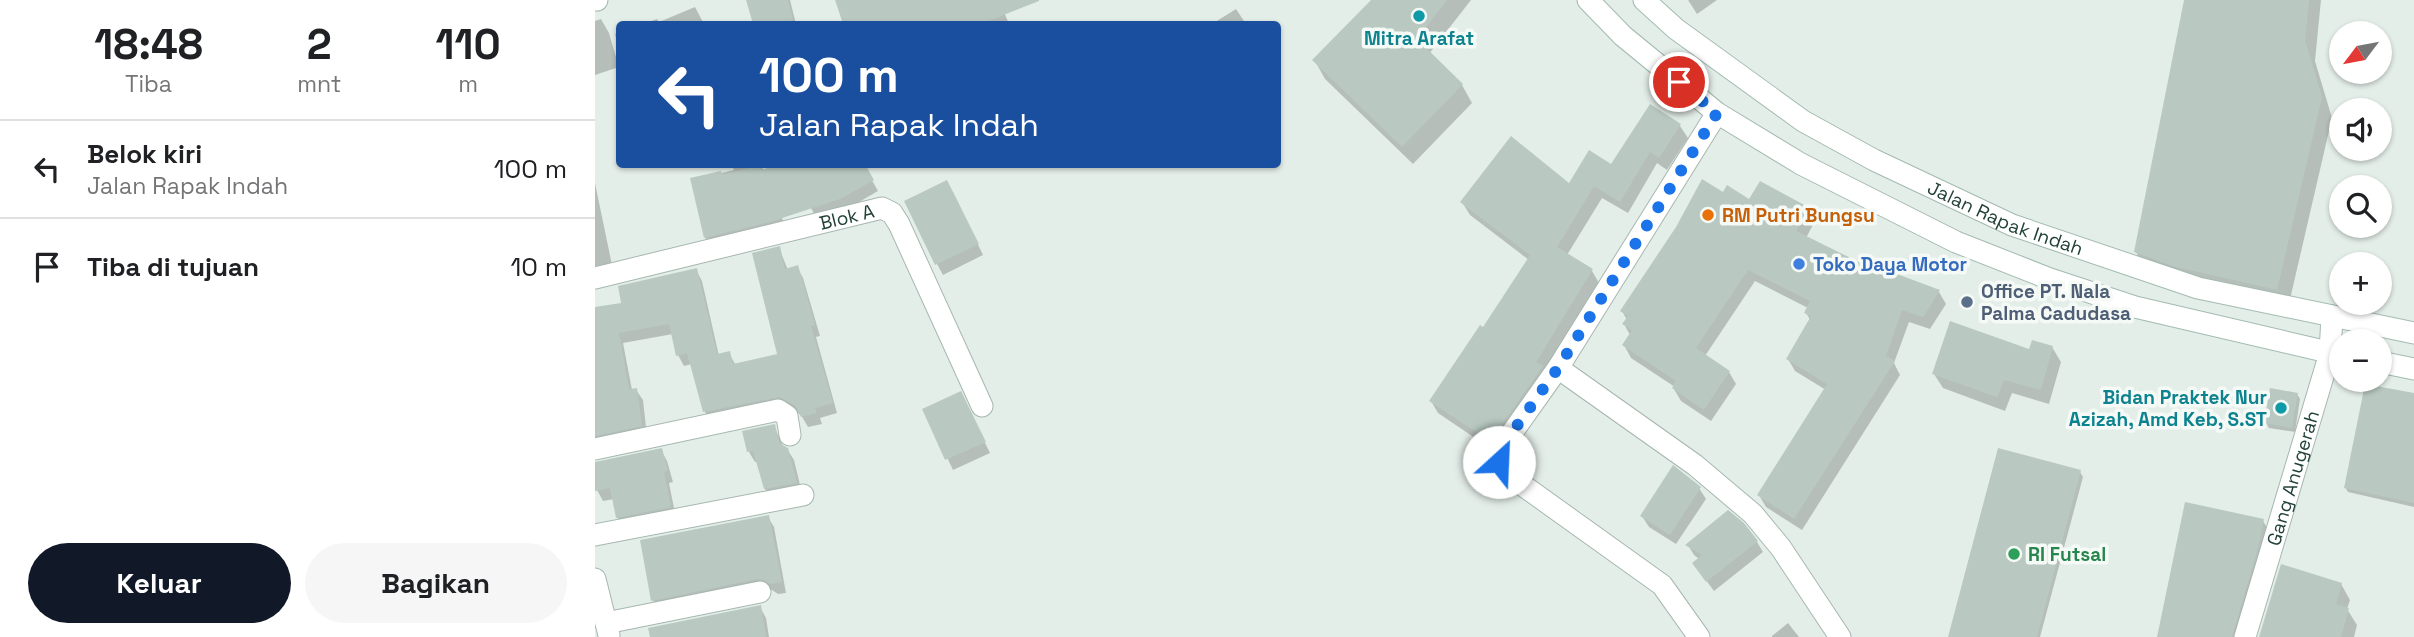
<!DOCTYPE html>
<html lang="id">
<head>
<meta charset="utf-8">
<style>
  body { margin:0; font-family:"Space Grotesk",sans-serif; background:#f6f6f6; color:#202124; height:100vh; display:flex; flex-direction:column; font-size:26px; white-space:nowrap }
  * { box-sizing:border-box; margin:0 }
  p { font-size:23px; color:#757577 }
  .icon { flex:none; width:38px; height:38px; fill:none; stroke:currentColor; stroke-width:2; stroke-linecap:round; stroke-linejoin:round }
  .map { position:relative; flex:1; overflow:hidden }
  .sheet { display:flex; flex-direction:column; background:#fff; width:595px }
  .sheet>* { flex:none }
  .guide { position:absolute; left:21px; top:21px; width:665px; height:147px; border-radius:7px; box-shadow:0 2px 5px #0004; background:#1a4fa0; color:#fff; overflow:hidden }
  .needle { width:46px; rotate:238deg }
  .controls { position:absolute; left:1734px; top:21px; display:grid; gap:14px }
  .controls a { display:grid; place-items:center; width:63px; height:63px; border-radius:50%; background:#fff; box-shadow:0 2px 5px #0004; font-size:35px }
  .pin { position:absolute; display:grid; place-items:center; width:60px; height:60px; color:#fff; margin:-30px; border:4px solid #fff; border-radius:50%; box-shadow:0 2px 7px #0007 }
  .me { position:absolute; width:77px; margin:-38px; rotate:25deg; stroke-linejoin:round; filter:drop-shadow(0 0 5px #0008) }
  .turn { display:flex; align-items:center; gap:24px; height:147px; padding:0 28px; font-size:32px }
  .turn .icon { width:91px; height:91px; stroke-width:2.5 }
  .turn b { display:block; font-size:49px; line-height:60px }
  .eta { display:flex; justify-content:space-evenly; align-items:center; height:119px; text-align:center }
  .eta b { font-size:42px; font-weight:700; line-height:49px }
  .primary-button { display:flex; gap:14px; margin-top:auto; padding:14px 28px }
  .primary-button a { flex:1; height:80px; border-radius:42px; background:#111827; color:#fff; font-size:28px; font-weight:700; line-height:80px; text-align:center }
  .primary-button a+a { background:#f6f6f6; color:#202124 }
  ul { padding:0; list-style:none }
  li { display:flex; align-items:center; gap:21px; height:98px; padding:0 28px; border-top:2px solid #e0e0e0 }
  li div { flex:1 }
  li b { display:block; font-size:26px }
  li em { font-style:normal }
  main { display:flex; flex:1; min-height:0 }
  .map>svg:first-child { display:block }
</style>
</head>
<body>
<main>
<section class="sheet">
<div class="eta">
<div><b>18:48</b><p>Tiba</p></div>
<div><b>2</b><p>mnt</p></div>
<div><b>110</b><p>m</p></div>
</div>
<ul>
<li><svg class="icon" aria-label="left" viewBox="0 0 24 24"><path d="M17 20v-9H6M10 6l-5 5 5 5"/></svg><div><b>Belok kiri</b><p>Jalan Rapak Indah</p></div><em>100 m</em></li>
<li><svg class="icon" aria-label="arrive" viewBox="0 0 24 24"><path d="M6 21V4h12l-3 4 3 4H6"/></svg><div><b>Tiba di tujuan</b></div><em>10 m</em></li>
</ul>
<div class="primary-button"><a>Keluar</a><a>Bagikan</a></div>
</section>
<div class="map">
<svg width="1819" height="637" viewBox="0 0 1819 637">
  <rect width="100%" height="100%" fill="#e4eee9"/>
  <path fill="#0003" d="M153 0H195L201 24H159Z
    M241 0H404L414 24H250Z
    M778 0H876L834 54 867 85 877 103 818 164 730 79 720 61Z
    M1093 0H1122L1102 14Z
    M1591 0H1726L1720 61 1737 118 1693 308 1552 272 1541 252Z
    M100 7 109 24H47L62 19 64 22Z
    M641 9 651 24H617Z
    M6 19 14 33 24 67 0 75V21Z
    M24 32V47L20 34Z
    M1056 106 1085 126 1093 138 1072 170 1062 163 1033 213 1007 198 972 255 997 271 1004 283 902 453 843 413 836 401 889 330 934 260 875 215 867 202 975 185 1017 166Z
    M136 164H166L191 228 116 248 110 237 97 180 139 170Z
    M268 164 283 191 252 209 222 219 216 208Z
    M0 183 17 265 0 269Z
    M358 192 388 255 348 275 342 264Z
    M1128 194 1155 202 1213 209 1220 221 1211 238 1283 273 1344 292 1351 304 1335 329 1314 322 1299 363 1305 375 1207 530 1171 507 1164 495 1231 390 1200 371 1193 359 1216 321 1211 313 1213 308 1160 281 1110 356 1134 372 1141 384 1116 421 1086 401 1079 389 1080 387 1036 358 1029 345 1035 335 1029 324 1032 320 1027 311Z
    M184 248 193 270 202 267 208 278 225 336 221 337 242 413 225 418 227 424 213 427 206 415 192 407 116 422 110 412 97 364 89 366 83 355 78 334 28 343 37 390H41L48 400 52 436 0 445V309L28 304 101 270 107 281 124 356 134 353 140 364 184 355Z
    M1457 347 1466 362 1454 404 1417 393 1410 411 1348 388 1339 374Z
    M1702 394 1705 399 1700 432 1674 428 1671 423Z
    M1819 395V507L1753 492 1750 487Z
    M371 404 395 453 358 470 329 409Z
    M179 426 188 446 192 449 199 460 207 493 176 499 170 489 163 461 160 462 154 452Z
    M66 450 72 461 78 482 74 483 81 518 29 528 22 517 19 499 8 501 2 490 0 463Z
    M1485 472 1488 477 1445 637H1354Z
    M1104 488 1111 499 1081 544 1054 527 1047 516Z
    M173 517 179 527 191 593 183 594 177 590 169 589 64 611 58 600Z
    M1668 521 1677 536 1649 637H1564Z
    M1162 542 1168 552 1119 591 1099 564 1104 559 1099 555 1093 545Z
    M1746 584 1755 600 1752 609 1762 625 1759 637H1665Z
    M165 607 171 618 174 637H57Z
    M1193 623 1204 637H1177V636Z"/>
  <path fill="#b9c9c2" d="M151 0H193L198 20 182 24H158Z
    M240 0H444V1L386 24H248Z
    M776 0H852L822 39 868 84 807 147 717 60Z
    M1589 0H1714L1710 40 1727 97 1682 290 1578 266 1539 252Z
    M1055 104 1086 124 1064 158 1055 152 1025 202 999 186 962 247 998 269 941 362 948 366 895 441 834 401 885 325 888 327 935 255 865 202 916 136 974 183 994 150 1016 164Z
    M185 164H270L279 180 245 199 178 221 109 238 95 178 126 171 127 175 165 165 166 170Z
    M1107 179 1128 192 1132 185 1154 199 1165 181 1215 208 1201 231 1282 271 1283 267 1345 290 1328 317 1307 310 1291 356 1300 361 1199 519 1162 495 1232 384 1191 359 1216 316 1209 313 1215 301 1153 270 1101 348 1135 371 1109 410 1077 388 1081 381 1027 345 1037 330 1027 324 1033 316 1025 311 1081 227Z
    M352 180 384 244 340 265 309 201Z
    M185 246 190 269 203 265 220 325 216 326 238 403 220 408 222 413 206 417 200 405 185 397 108 412 92 353 81 356 74 324 24 333 34 389 42 388 47 426 0 436V307L26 303 23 286 102 268 122 354 135 351 138 364 182 354 157 253Z
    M1355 321 1434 349 1437 340 1458 346 1446 390 1409 380 1402 397 1337 374Z
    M1770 384 1819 393V503L1749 488Z
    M1675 388 1703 393 1697 428 1669 423Z
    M366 391 391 442 350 460 327 409Z
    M180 424 184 443 193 448 202 483 169 489 158 451 152 452 147 431Z
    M67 448 73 471 69 472 76 507 21 518 15 488 0 491V462Z
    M1403 448 1486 470 1442 637H1353Z
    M1078 465 1106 487 1075 535 1045 516Z
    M1590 502 1669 519 1663 548 1637 637H1562Z
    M1133 510 1149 523 1163 541 1111 582 1097 563 1107 555 1090 545Z
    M174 515 187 582 175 584 170 580 162 579 56 601 45 540Z
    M1686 564 1747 583 1741 604 1754 608 1746 637H1664Z
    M166 605 171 637H55L53 628Z"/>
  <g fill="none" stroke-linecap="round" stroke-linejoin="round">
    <g stroke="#a6b7b0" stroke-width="23">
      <g id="minor">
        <path d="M0 0H2"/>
        <path id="s1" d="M0 278 287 208 297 213 304 224 387 406"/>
        <path d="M963 368 1100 465 1158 514 1186 548 1245 637"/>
        <path d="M0 449 183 410 192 416 195 435"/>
        <path d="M0 535 208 495"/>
        <path d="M0 579 14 635"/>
        <path d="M11 623 165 592"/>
        <path d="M1104 637 1067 585 912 474 903 462 904 451 963 368 1122 113"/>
        <path id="s2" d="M1650 637 1735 353 1737 316"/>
      </g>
    </g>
    <g stroke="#a2bab1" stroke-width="23">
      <g id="secondary">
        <path d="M993 0 1028 36 1122 113 1206 164 1361 242 1455 279 1540 307 1746 355"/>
        <path id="s3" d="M1049 0 1081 29 1208 121 1279 160 1417 225 1603 288 1819 333"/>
        <path d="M1785 362 1819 369"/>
      </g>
    </g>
    <use href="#minor" stroke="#fff" stroke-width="21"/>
    <use href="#secondary" stroke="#fff" stroke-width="21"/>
  </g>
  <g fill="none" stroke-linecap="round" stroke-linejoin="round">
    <path stroke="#1a73e8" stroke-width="12" stroke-dasharray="0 21.6" d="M904 462V451L963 368 1122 113 1084 82"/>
  </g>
  <g fill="#0f9aa8" stroke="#f5faf7" stroke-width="2.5">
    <circle cx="824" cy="16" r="7"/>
    <circle cx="1686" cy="408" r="7"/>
  </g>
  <circle fill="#e8710a" stroke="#f5faf7" stroke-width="2.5" cx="1113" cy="215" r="7"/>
  <circle fill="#3f7fe0" stroke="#f5faf7" stroke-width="2.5" cx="1204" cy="264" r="7"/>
  <circle fill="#5c6f8a" stroke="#f5faf7" stroke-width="2.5" cx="1372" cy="302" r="7"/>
  <circle fill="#2e9e5b" stroke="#f5faf7" stroke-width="2.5" cx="1419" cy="554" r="7"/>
  <g text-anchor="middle" stroke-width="7" stroke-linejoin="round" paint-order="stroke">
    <g font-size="19" font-weight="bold" fill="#0d838f" stroke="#f5faf7">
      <text x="824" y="45">Mitra Arafat</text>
      <text x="1672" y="404" text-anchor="end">Bidan Praktek Nur<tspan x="1672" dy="22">Azizah, Amd Keb, S.ST</tspan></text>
    </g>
    <g font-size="19" font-weight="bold" fill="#c56008" stroke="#f5faf7" text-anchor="start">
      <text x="1127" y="222">RM Putri Bungsu</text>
    </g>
    <g font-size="19" fill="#224138" stroke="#f5faf7">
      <text dy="7" stroke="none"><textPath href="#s1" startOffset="259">Blok A</textPath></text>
      <text dy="7" stroke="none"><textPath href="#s3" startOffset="425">Jalan Rapak Indah</textPath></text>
      <text dy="7" stroke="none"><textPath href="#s2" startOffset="166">Gang Anugerah</textPath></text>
    </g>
    <g font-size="19" font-weight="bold" fill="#366cbe" stroke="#f5faf7" text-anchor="start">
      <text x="1218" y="271">Toko Daya Motor</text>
    </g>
    <g font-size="19" font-weight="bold" fill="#4e5e75" stroke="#f5faf7" text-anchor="start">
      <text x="1386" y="298">Office PT. Nala<tspan x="1386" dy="22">Palma Cadudasa</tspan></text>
    </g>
    <g font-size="19" font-weight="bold" fill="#27864d" stroke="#f5faf7" text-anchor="start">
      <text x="1433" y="561">RI Futsal</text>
    </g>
  </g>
</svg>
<div class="controls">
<a><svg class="needle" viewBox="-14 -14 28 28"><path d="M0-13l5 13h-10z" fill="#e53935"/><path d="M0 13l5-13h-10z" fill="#757577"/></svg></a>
<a><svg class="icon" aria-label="sound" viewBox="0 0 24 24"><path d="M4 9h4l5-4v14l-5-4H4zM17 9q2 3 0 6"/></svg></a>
<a><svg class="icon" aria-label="search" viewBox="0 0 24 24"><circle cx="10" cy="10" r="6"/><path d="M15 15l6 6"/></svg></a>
<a>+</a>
<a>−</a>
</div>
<div class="pin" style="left:1084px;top:82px;background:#d93025"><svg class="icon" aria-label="arrive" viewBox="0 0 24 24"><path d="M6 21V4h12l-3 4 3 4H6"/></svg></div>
<svg class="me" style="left:904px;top:462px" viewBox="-20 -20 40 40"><circle r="19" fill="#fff"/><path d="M0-13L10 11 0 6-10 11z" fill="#1a73e8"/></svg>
<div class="guide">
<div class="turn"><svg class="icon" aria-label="left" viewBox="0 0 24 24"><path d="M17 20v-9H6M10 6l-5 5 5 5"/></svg><div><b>100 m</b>Jalan Rapak Indah</div></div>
</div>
</div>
</main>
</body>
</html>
